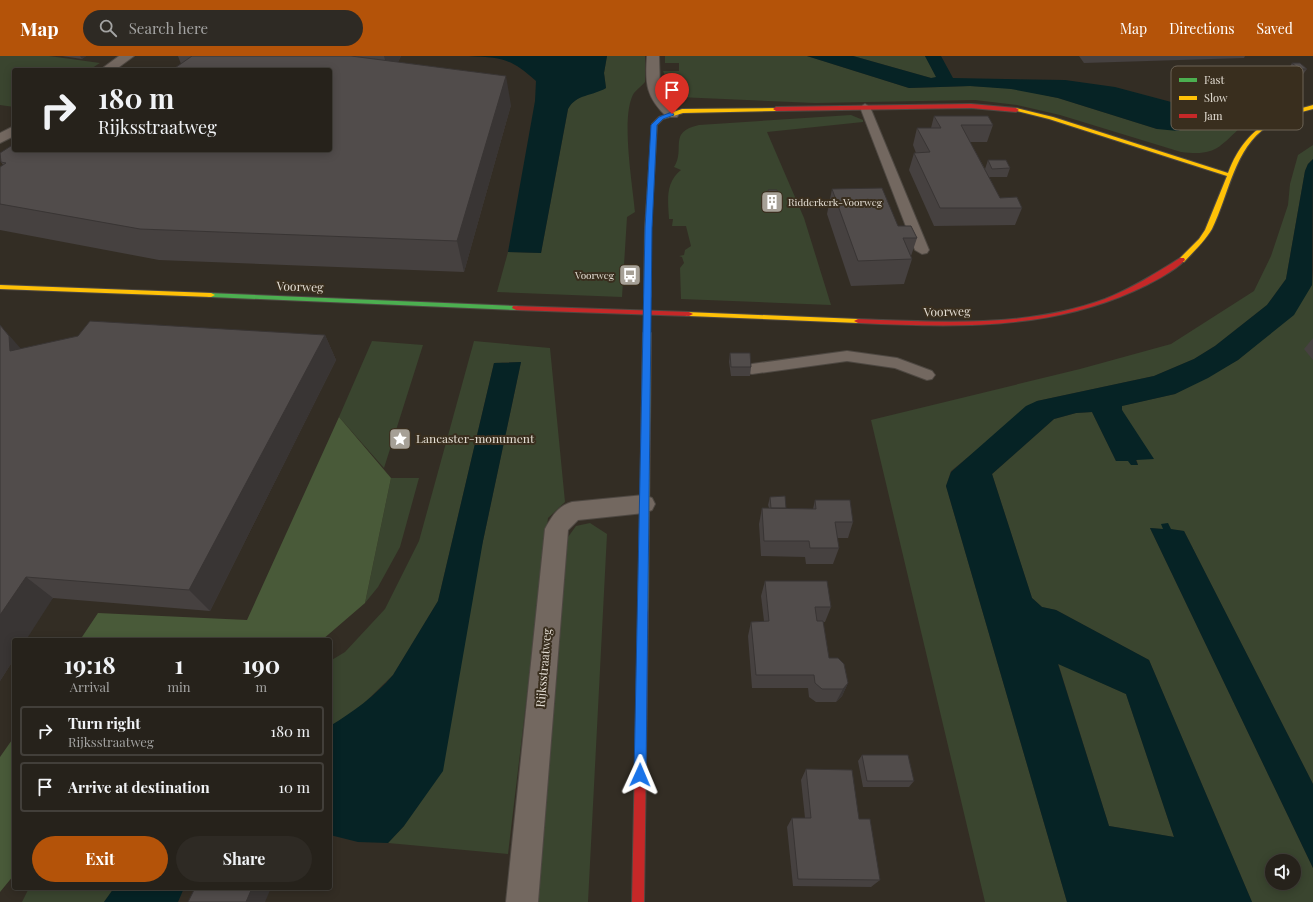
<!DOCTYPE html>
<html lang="en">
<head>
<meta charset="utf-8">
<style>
  body { margin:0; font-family:"Playfair Display",serif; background:#2e2a24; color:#f1f3f6; height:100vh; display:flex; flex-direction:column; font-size:15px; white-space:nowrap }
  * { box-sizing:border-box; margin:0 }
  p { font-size:13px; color:#a4a4a3 }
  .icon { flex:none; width:22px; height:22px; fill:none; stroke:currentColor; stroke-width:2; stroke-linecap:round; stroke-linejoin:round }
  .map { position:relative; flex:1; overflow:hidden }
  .sheet { position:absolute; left:12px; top:582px; width:320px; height:252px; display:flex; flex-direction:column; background:#26221b; border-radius:4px; box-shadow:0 2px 10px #0003,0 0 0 1px #423f3a }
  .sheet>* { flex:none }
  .banner { position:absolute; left:12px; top:12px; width:320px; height:84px; border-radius:4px; box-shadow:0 2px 10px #0003,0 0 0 1px #423f3a; background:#26221b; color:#f1f3f6; overflow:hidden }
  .controls { position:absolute; left:1265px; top:798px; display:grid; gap:8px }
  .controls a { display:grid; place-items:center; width:36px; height:36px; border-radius:50%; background:#26221b; box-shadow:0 2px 10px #0003,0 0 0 1px #423f3a; font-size:20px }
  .pin { position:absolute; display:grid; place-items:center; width:34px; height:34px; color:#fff; margin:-41px -17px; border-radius:50% 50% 50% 0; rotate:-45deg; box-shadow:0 0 4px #0007 }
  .pin .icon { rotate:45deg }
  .me { position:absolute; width:44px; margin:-22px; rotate:1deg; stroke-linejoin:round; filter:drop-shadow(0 0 3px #0008) }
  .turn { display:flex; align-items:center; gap:14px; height:84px; padding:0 20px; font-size:18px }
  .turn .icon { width:52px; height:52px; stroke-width:2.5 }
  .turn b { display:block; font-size:28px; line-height:34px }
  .eta { display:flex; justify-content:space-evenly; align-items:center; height:68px; text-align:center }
  .eta b { font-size:24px; font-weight:700; line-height:28px }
  .primary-button { display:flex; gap:8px; margin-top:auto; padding:8px 20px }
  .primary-button a { flex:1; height:46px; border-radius:24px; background:#b45309; color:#fff; font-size:16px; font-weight:700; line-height:46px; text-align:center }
  .primary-button a+a { background:#2e2a24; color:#f1f3f6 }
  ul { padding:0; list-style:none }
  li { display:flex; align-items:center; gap:12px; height:50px; margin:0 8px 6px; padding:0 12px; border:2px solid #423f3a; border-radius:4px }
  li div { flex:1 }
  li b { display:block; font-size:15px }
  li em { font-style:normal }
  header { display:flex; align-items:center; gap:24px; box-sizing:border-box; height:56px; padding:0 20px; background:#b45309; color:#fff }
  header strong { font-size:19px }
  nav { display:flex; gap:22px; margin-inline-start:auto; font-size:14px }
  .search { width:280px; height:36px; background:#2e2a24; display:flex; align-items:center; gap:10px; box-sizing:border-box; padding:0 14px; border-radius:22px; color:#a4a4a3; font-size:15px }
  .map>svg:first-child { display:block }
</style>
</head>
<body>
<header>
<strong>Map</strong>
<div class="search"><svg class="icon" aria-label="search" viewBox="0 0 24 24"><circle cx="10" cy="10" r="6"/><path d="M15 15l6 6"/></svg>Search here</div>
<nav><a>Map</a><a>Directions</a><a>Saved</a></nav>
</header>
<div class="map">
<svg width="1313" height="846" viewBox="0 0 1313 846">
  <rect width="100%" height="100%" fill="#332d24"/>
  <path fill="#3a452f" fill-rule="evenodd" d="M0 0H49L100 7 89 14H14V51L0 49Z
    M607 0H645V26C642 30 637 33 634 37 620 59 633 130 635 156L627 161 622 241 497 236 508 196 541 197 568 53C575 39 593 37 606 32L604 17Z
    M665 0H807L909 32 970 30 1012 32 1058 42 1157 73 1197 63V59L1242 70C1218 92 1216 100 1181 96L1060 59 1017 49 975 44 815 47 678 41 667 35 666 22 663 15H679V7H665Z
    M853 0H925L937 22H931Z
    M851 59 863 64V66L767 76 804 162 831 249 681 243 680 212 684 207 682 201 679 200 684 199 685 194 691 190 686 170H672L673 163H669C668 144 665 127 681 114L674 111C686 93 667 76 699 69Z
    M1313 89V103L1308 108 1305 115 1286 223 1267 249 1215 290 1194 303 1154 320 1037 345 951 415 946 430 1067 846H985L871 364 1080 313 1171 288 1254 235 1271 200 1288 149 1290 128 1298 99Z
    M1313 214V728L1184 475 1150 472 1313 812V846H1252L1149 604 1056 554 1042 551 1032 542 992 418 1054 363 1076 357 1092 356 1116 405H1129L1138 409 1121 350 1175 338 1238 304 1257 288 1312 229ZM1272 805H1294V827H1272Z
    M372 285 423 289 384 412 339 361Z
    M474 285 550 292 565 446 548 462 508 798 388 787 404 770 483 485 521 306 494 307 438 545 393 619 357 654 330 670V605L345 596 385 553 419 485Z
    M391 422H419L400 491 378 531 365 547Z
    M590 467 607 478 588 846H535L568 481 576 470Z
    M1058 607 1126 638 1174 781 1109 770Z
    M29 832H114L104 846H22Z"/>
  <path fill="#495a39" d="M339 361 391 422 365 547 322 584H80L98 557 247 564Z
    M14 681V819L0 836V701Z"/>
  <path fill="#062325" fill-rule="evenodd" d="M469 0H607L604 17 606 32C593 40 576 38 568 53L541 197 508 196 535 45 536 25C510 2 503 2 469 0Z
    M807 0H853L931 22 936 21 925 0H941L953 22 1065 24 1115 31 1175 47 1191 53 1197 59 1194 67 1178 75 1157 73 1058 42 1011 33 970 30 909 32Z
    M1313 103 1312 229 1294 259 1238 304 1208 322 1175 338 1122 350V354L1154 403 1136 404 1138 409H1131L1128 405H1116L1092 356 1076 357 1054 363 992 418 1032 542 1042 551 1056 554 1149 604 1252 846H1067L946 430 951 416 1026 350 1037 345 1154 320 1194 303 1215 290 1267 249 1286 223 1305 115 1308 108ZM1058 608 1126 638 1174 781 1109 770Z
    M521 306 483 485 443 715 404 770 388 787 358 786 330 779V670C353 656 375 640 393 619L438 545 494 307Z
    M1168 467 1171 473 1184 475 1313 728V812L1150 472 1163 473 1161 468Z
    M114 832H184L178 846H104Z"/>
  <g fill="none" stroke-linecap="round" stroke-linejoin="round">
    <g stroke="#4e4842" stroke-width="2">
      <path id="lane" d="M865 48 870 51 929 194 927 197 922 198 915 194 860 51Z
        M847 295 897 302 932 315 935 319 932 323 927 324 895 312 847 305 752 318 747 317 744 313 747 309 752 308Z"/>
    </g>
    <g stroke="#4e4842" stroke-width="2">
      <path id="street" d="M119 0H134L115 14H100Z
        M647 0H659L660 32 665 43 679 58 677 61H667C646 41 645 28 647 0Z
        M14 70V80L0 87V77Z
        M644 439 652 442 655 448 652 454 644 457 578 464 568 474 538 846H506L545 473C552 460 558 450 572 446Z"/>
    </g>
    <g stroke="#4e4842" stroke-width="2">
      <path id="fast" d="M208 237 516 250 520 252 516 254 211 241H208Z"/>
    </g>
    <g stroke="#4e4842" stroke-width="2">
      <path id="slow" d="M1313 49V53C1297 57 1282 61 1268 70 1234 92 1229 139 1212 173 1205 185 1194 195 1184 206H1180V202L1199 183 1205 174 1227 120 1049 63 1013 54 1016 52 1053 61 1228 117C1244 74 1271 60 1313 49Z
        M778 52 779 53 776 55 683 57 663 63 657 69 651 172V240L650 242H644L645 172 652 68 659 61 682 53Z
        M0 229 211 237 215 239 211 241 0 233Z
        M686 256 858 263 862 265 858 267 689 260H686Z
        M647 274 651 277 648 557 647 560 643 562 639 560 638 557 643 277Z"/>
    </g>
    <g stroke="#4e4842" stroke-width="2">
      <path id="jam" d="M971 48 1016 52 1019 54 1016 56 971 52 776 55 773 53 776 51Z
        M1180 202H1184L1185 204C1175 215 1148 229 1134 235 1045 275 953 271 858 267L854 265 858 263C939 266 1027 272 1105 243 1132 232 1155 218 1180 202Z
        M513 250 689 256 693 258 689 260 516 254 512 252Z
        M643 552 647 554 648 557 644 846H632L638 557 639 554Z"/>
    </g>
    <use href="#lane" fill="#736860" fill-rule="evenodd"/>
    <use href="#street" fill="#736860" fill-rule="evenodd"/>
    <use href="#fast" fill="#4caf50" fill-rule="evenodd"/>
    <use href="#slow" fill="#ffc107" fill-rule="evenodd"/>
    <use href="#jam" fill="#c62828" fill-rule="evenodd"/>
    <g stroke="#4e4842" stroke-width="8" stroke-linecap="butt">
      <path id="fast-bridge" d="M647 240V277"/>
    </g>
    <use href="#fast-bridge" stroke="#4caf50" stroke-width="7"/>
  </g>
  <path fill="#464140" d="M62 0H86L82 3Z
    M178 0H401L398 6 511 49 464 216 159 204 0 174V111L3 109 1 106 330 94 181 8Z
    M1079 0H1245L1244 2 1084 7Z
    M1292 7 1307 13 1301 21H1294L1287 16Z
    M934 60 993 69 987 86H970L985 113 988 104 1010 112 1007 121H989L1000 142 1022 152 1015 169 934 170 909 114 914 97H916L913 89 917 72H931Z
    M832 133 898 170 917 182 911 200 912 203 904 228 851 230 827 158Z
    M768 134 779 139 778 148H769L767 143Z
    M0 269 20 293 325 279 336 304 210 555 53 542 14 584V603L0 625Z
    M1313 282V304L1304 293Z
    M730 297 751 311 750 320H731L729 306Z
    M770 441 786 452 813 453 815 444 853 466 848 482H837L839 492 833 508H806L805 501 761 500 759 468 762 452H769L768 449Z
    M765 525 831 551 825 566H823L829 602 848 627 842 640 836 646H816L809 641 808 632H752L748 580 751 566 764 565 761 540Z
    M862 699 914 725 909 731H863L858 705Z
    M806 713 859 763 880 824 871 831 793 830 787 771 792 762H805L801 724Z"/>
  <path fill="#393534" d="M80 0H86L82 3Z
    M384 0H401L390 22Z
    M506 20 511 49 464 216 457 185Z
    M0 269 22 294 10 295Z
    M325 279 336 304 210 555 189 534Z
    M26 521 53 542 26 584H14V603L0 625V559Z
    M848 627 842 640 836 646 843 633Z
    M252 832H271L265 846H246Z"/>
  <path fill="#514c4b" stroke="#393534" d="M192 0H351L506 20 457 185 140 173 0 148V111L6 107 1 106 0 97 14 88V94H330V14H172Z
    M1292 7H1300L1307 13H1299Z
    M934 60H988L993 69H961L1000 142 1017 141 1022 152H940L914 97 930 96 917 72H941Z
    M988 104H1006L1010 112 992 113Z
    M882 132 898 170H911L917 182H903L912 203 858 205 832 133Z
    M768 134H777L779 139H770Z
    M90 265 325 279 189 534 26 521 0 559V269L9 280 10 295 78 280Z
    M730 297H750L751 311H731Z
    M785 440 786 452H771L770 441Z
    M815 444H850L853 466H835L839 492H810L809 485H764L762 452 816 453Z
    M765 525H827L831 551H815L817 565H823L829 602H838L844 608 848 627 843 633H822L815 627 814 619H756L751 566 769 565Z
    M862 699H908L914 725H867Z
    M806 713 852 714 859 763H870L880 824 798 823 792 762H811Z
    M195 832H252L246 846H188Z"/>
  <path fill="#1a73e8" stroke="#114b97" d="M672 56 674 59 663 63 657 69 652 172 646 719 644 723 640 725 636 723 634 719 645 172 651 69 659 61Z"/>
  <defs>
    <g id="building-square" transform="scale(1.15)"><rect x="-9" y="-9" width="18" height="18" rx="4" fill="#a6a096" stroke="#392e1e"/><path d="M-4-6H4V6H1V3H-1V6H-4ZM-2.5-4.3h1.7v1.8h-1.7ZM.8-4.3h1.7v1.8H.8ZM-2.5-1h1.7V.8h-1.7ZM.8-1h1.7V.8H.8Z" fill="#fff"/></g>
    <g id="bus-square" transform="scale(1.15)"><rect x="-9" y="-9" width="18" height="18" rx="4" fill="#a6a096" stroke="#392e1e"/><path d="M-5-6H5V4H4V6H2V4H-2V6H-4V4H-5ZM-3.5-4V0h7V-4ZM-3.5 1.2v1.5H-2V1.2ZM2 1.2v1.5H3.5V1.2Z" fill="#fff"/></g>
    <g id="sight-square" transform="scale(1.15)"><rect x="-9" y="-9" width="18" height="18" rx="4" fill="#a6a096" stroke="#392e1e"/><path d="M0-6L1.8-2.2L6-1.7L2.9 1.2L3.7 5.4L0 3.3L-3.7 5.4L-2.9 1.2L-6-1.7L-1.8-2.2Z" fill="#fff"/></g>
  </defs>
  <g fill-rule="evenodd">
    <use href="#building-square" x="772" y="146"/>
    <use href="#bus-square" x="630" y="219"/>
    <use href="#sight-square" x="400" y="383"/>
  </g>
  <g text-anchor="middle" stroke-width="4" stroke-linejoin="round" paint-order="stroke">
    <g font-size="10" fill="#e4ded4" stroke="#392e1e" text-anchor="start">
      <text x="788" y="150">Ridderkerk-Voorweg</text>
      <text x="614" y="223" text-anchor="end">Voorweg</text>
    </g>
    <g font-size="12" fill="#e4ded4" stroke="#392e1e">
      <text transform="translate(300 231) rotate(2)" y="4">Voorweg</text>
      <text transform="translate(947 256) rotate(-1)" y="4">Voorweg</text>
      <text transform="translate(544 612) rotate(-85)" y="4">Rijksstraatweg</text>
    </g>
    <g font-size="12" fill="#e4ded4" stroke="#392e1e" text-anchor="start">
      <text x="416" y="387">Lancaster-monument</text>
    </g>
  </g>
  <rect x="1171" y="10" width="132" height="64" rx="6" fill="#392e1e" stroke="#6c6355" stroke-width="1"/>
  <rect x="1179" y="22" width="18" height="4" fill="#4caf50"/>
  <rect x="1179" y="40" width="18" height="4" fill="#ffc107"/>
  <rect x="1179" y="58" width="18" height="4" fill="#c62828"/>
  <g font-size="11" fill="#e4ded4">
    <text x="1204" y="28">Fast</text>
    <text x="1204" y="46">Slow</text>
    <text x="1204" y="64">Jam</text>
  </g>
</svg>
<div class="controls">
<a><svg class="icon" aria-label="sound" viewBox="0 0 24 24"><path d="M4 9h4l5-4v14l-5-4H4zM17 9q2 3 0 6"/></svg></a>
</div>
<div class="pin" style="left:672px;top:58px;background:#d93025"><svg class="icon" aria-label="arrive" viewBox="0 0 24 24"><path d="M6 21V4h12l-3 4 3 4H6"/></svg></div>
<svg class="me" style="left:640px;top:719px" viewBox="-20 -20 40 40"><path d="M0-17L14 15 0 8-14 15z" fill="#1a73e8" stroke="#fff" stroke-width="4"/></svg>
<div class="banner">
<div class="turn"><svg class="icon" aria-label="right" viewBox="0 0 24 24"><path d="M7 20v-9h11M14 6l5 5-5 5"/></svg><div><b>180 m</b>Rijksstraatweg</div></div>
</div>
<section class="sheet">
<div class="eta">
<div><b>19:18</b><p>Arrival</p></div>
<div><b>1</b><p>min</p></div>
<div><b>190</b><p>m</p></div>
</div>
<ul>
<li><svg class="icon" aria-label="right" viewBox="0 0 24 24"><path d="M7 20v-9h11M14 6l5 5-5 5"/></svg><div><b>Turn right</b><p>Rijksstraatweg</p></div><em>180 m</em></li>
<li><svg class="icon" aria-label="arrive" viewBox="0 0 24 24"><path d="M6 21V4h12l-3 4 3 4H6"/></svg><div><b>Arrive at destination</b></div><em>10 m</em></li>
</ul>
<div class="primary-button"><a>Exit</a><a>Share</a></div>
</section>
</div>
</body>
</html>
